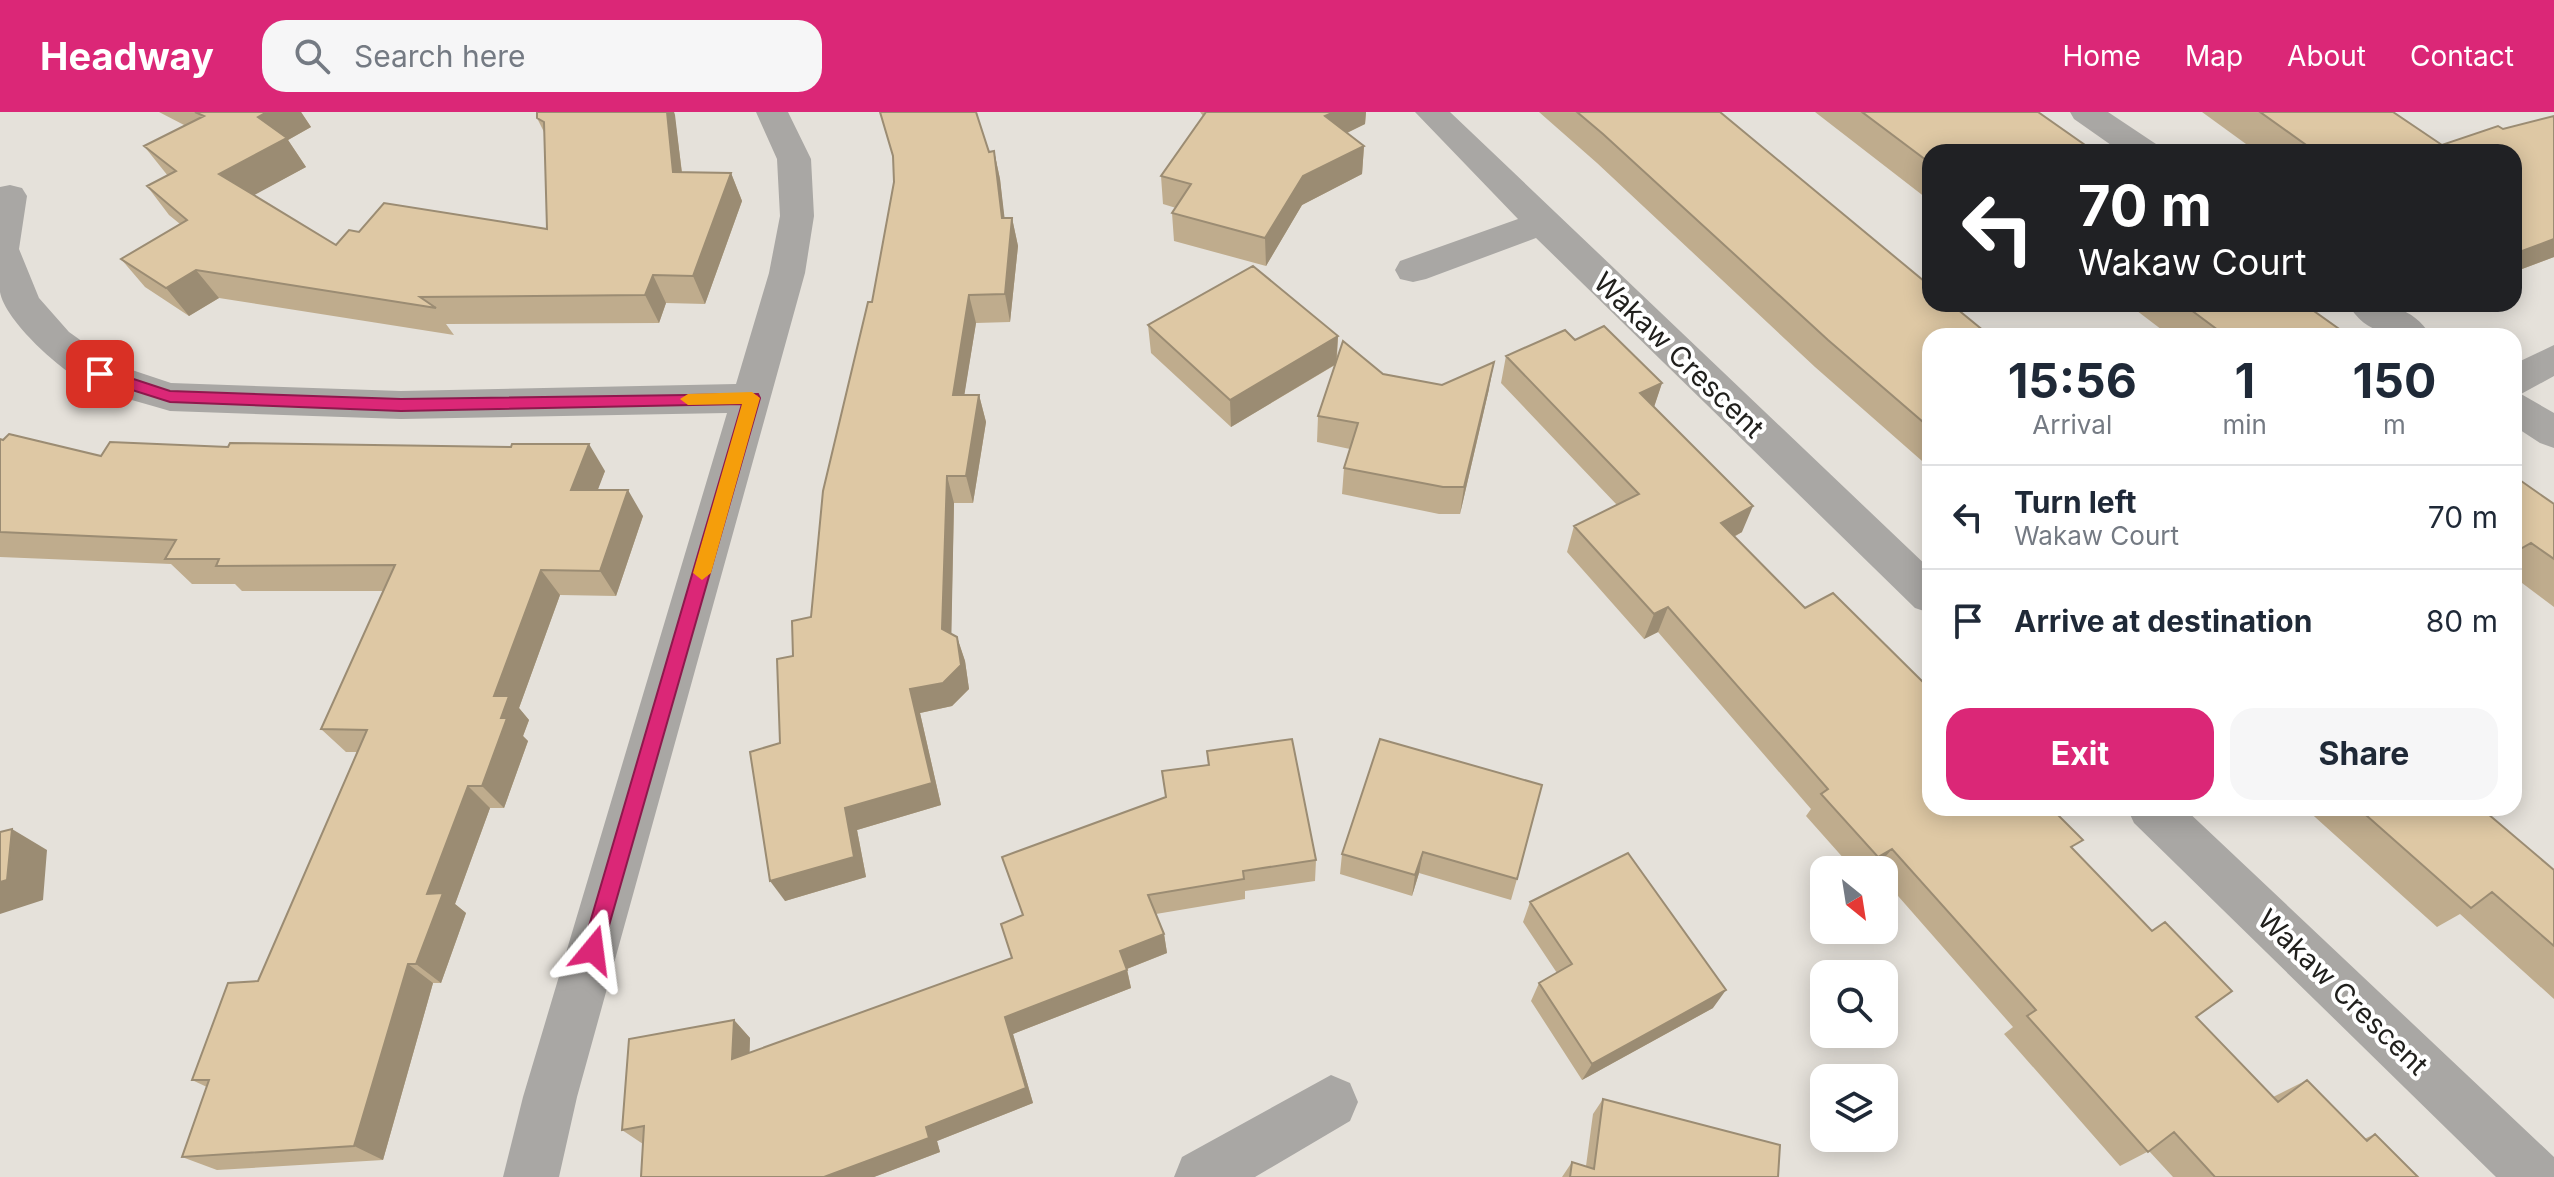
<!DOCTYPE html>
<html lang="en">
<head>
<meta charset="utf-8">
<style>
  body { margin:0; font-family:Inter,sans-serif; background:#f6f6f7; color:#1f2937; height:100vh; display:flex; flex-direction:column; font-size:30px; white-space:nowrap }
  * { box-sizing:border-box; margin:0 }
  p { font-size:26px; color:#747a83 }
  .icon { flex:none; width:44px; height:44px; fill:none; stroke:currentColor; stroke-width:2; stroke-linecap:round; stroke-linejoin:round }
  .map { position:relative; flex:1; overflow:hidden }
  .panel { position:absolute; left:1922px; top:216px; width:600px; height:488px; display:flex; flex-direction:column; background:#fff; border-radius:24px; box-shadow:0 4px 20px #0003 }
  .panel>* { flex:none }
  .guide { position:absolute; left:1922px; top:32px; width:600px; height:168px; border-radius:24px; box-shadow:0 4px 20px #0003; background:#202124; color:#fff; overflow:hidden }
  .needle { width:52px; rotate:150deg }
  .tools { position:absolute; left:1810px; top:744px; display:grid; gap:16px }
  .tools a { display:grid; place-items:center; width:88px; height:88px; border-radius:16px; background:#fff; box-shadow:0 4px 20px #0003; font-size:40px }
  .pin { position:absolute; display:grid; place-items:center; width:68px; height:68px; color:#fff; margin:-34px; border-radius:16px; box-shadow:0 4px 12px #0006 }
  .me { position:absolute; width:88px; margin:-44px; rotate:16deg; stroke-linejoin:round; filter:drop-shadow(0 0 6px #0008) }
  .turn { display:flex; align-items:center; gap:28px; height:168px; padding:0 24px; font-size:36px }
  .turn .icon { width:104px; height:104px; stroke-width:2.5 }
  .turn b { display:block; font-size:56px; line-height:68px }
  .eta { display:flex; justify-content:space-evenly; align-items:center; height:136px; text-align:center }
  .eta b { font-size:48px; font-weight:700; line-height:56px }
  .action { display:flex; gap:16px; margin-top:auto; padding:16px 24px }
  .action a { flex:1; height:92px; border-radius:24px; background:#db2777; color:#fff; font-size:32px; font-weight:700; line-height:92px; text-align:center }
  .action a+a { background:#f6f6f7; color:#1f2937 }
  ul { padding:0; list-style:none }
  li { display:flex; align-items:center; gap:24px; height:104px; padding:0 24px; border-top:2px solid #e0e1e3 }
  li div { flex:1 }
  li b { display:block; font-size:30px }
  li em { font-style:normal }
  header { display:flex; align-items:center; gap:48px; box-sizing:border-box; height:112px; padding:0 40px; background:#db2777; color:#fff }
  header strong { font-size:38px }
  nav { display:flex; gap:44px; margin-inline-start:auto; font-size:28px }
  .search { width:560px; height:72px; background:#f6f6f7; display:flex; align-items:center; gap:20px; box-sizing:border-box; padding:0 28px; border-radius:24px; color:#747a83; font-size:30px }
  .map>svg:first-child { display:block }
</style>
</head>
<body>
<header>
<strong>Headway</strong>
<div class="search"><svg class="icon" aria-label="search" viewBox="0 0 24 24"><circle cx="10" cy="10" r="6"/><path d="M15 15l6 6"/></svg>Search here</div>
<nav><a>Home</a><a>Map</a><a>About</a><a>Contact</a></nav>
</header>
<div class="map">
<svg width="2554" height="1065" viewBox="0 0 2554 1065">
  <rect width="100%" height="100%" fill="#e5e1da"/>
  <g fill="none" stroke-linecap="round" stroke-linejoin="round">
    <path fill="#a9a7a4" fill-rule="evenodd" d="M756 0H788L811 47 814 104 805 161 577 985 559 1065H503L523 985 727 301 401 307 170 299C143 291 113 284 88 272 62 260 5 209 0 180 0 154 0 104 0 75L10 73 22 76 27 84 19 137 39 186 69 220 114 252 171 271 401 279 736 272 769 161 780 104 777 47Z
      M1415 0H1450L1930 457V501L1915 496 1536 126 1426 167 1413 170 1400 167 1395 158 1400 149 1518 107Z
      M2070 0H2108L2156 32 2161 40H2121L2074 7Z
      M2348 192C2381 192 2411 191 2431 224 2397 224 2367 225 2348 192Z
      M2554 233V264L2521 282 2554 301V336L2540 331 2514 314V252Z
      M2127 696H2184L2554 1045V1065H2496L2134 711Z
      M1331 963 1350 971 1358 990 1350 1009 1255 1065H1174L1182 1045Z"/>
  </g>
  <path fill="#bfac8d" d="M159 0H301L311 15 288 28 306 55 253 83 336 133 359 120 547 117 545 22 537 6V0H674L682 60 731 61 742 89 705 192 666 191 659 211 446 212 454 223 219 186 189 204 145 175 121 147 180 112 169 103 147 74 168 64 144 34 186 14Z
    M1200 0H1366L1365 12 1347 21 1364 34 1362 62 1302 93 1266 154 1174 129 1172 101 1176 96 1163 92 1161 64 1203 4Z
    M1539 0H1720L1930 224V356L1815 255 1597 51Z
    M1815 0H2038L1930 40V89Z
    M2202 0H2393L2442 33 2498 14 2503 17 2554 4V145L2514 160V40H2257Z
    M994 39 1000 67 1004 106H1012L1018 134 1010 210 976 211 964 283H979L986 310 973 391H954L951 522 957 525 965 549 969 577 952 594 920 601 941 693 857 718 866 765 785 789 780 631 793 544 811 505 872 190 894 70Z
    M2128 192H2304L2349 224H2170Z
    M1148 213 1338 224 1337 247 1383 262 1442 273 1489 277 1460 402H1439L1342 382 1344 356 1350 337 1317 330 1318 304 1335 253 1231 315 1151 241Z
    M1575 228 1662 271 1654 295 1742 420 1734 425 1805 496 2073 737 2196 905 2273 985 2307 968 2364 1027 2375 1022 2418 1065H2173L2149 1039 2120 1054 2004 922 2013 915 1884 768V758H1854L1806 704 1811 697 1658 520 1644 527 1567 440 1574 414 1617 393 1501 271 1506 244Z
    M0 327 101 344 605 359 597 378 643 404 616 484 560 483 519 596 529 608 523 624 528 629 504 696H490L455 792 466 801 441 871H433L383 1048 217 1058 182 1045 207 975 192 968 258 869 357 640H346L321 617 383 479H242L235 472H192L171 452 0 445Z
    M2514 364 2554 392V495L2514 465Z
    M1380 627 1517 767 1511 788 1419 761 1412 784 1340 762 1342 742Z
    M1207 639 1316 748 1315 769 1245 779V787L1156 802 1164 822 1167 841 1127 857 1131 876 1013 922 1033 991 937 1029 940 1040 874 1065H641L643 1032 622 1018 734 908 750 926 749 941 1012 846 1023 803 1166 685 1208 653Z
    M2305 696H2481L2554 758V887L2460 802 2437 815Z
    M1530 790 1713 896 1582 968 1531 889 1539 871 1557 861 1523 810Z
    M1603 987 1778 1065H1562L1572 1050 1586 1054 1593 1002Z"/>
  <path fill="#9b8c73" d="M267 0H301L311 15 288 28 306 55 240 91 219 62 258 5Z
    M667 0H674L675 3 685 88 673 60Z
    M1334 0H1366L1365 12 1324 32 1325 4Z
    M1364 34 1362 62 1302 93 1266 154 1265 126 1303 64Z
    M994 39 1000 67 1008 135 1002 106Z
    M731 61 742 89 705 192 693 164Z
    M1012 106 1018 134 1010 210 1005 182Z
    M2554 127V145L2514 160V142Z
    M196 158 219 186 189 204 166 176Z
    M653 163 666 191 659 211 645 183Z
    M969 183 976 211 960 310 953 283Z
    M1338 224 1336 252 1231 315 1230 288Z
    M1494 250 1489 277 1460 402 1464 375Z
    M1662 271 1653 298 1640 281Z
    M979 283 986 310 973 391 966 364Z
    M589 332 605 359 588 404 571 378Z
    M947 364 954 391 951 542 942 517Z
    M628 378 643 404 616 484 600 459Z
    M1753 394 1742 420 1710 437 1721 411Z
    M541 458 560 483 519 596 529 608 523 624 528 629 504 696 482 674 501 606 494 584Z
    M1668 495 1658 520 1644 527 1654 502Z
    M957 525 965 549 969 577 952 594 920 601 941 693 857 718 866 765 785 789 770 769 845 696 910 577Z
    M468 674 490 696 455 792 466 801 441 871 416 852 427 782Z
    M12 717 47 738 43 788 0 802V770Z
    M1892 737 1874 758H1868L1878 745Z
    M1423 740 1419 761 1412 784 1415 763Z
    M1164 822 1167 841 1124 858 1120 839Z
    M408 852 433 871 383 1048 354 1034Z
    M1127 858 1131 876 1013 922 1033 991 937 1029 940 1040 874 1065H824L926 1015 1005 905Z
    M1726 878 1713 896 1582 968 1592 952Z
    M734 908 750 926 749 963 732 947Z"/>
  <path fill="#dec8a4" stroke="#9b8c73" stroke-width="2" d="M195 0H267L258 5 287 26 219 62 336 133 349 118 359 120 384 91 547 117 544 10 537 6V0H667L673 60 731 61 693 164 653 163 645 183 420 185 436 196 196 158 166 176 121 147 187 108 147 74 176 59 144 34 204 4Z
    M880 0H976L989 40 994 39 1002 106H1012L1005 182 969 183 953 283H979L966 364H947L942 517 957 525 961 553 943 571 910 577 932 671 845 696 854 745 770 769 750 640 780 631 777 547 793 544 792 509 811 505 823 379 868 190H872L894 70 893 44Z
    M1206 0H1334L1325 4 1364 34 1303 64 1265 126 1172 101 1191 72 1161 64Z
    M1577 0H1720L1930 174V192H1951L1990 224H1930V316L1828 228 1603 22Z
    M1862 0H2038L2095 40H1930V51Z
    M2260 0H2393L2442 33 2498 14 2503 17 2554 4V127L2514 142V40H2316Z
    M1253 154 1338 224 1230 288 1148 213Z
    M2183 192H2304L2349 224H2226Z
    M1604 214 1662 271 1640 281 1753 394 1721 411 1805 496 1833 481 1930 577V696H2051L2083 728 2071 735 2152 819 2165 810 2232 879 2196 905 2278 990 2307 968 2367 1029 2375 1022 2418 1065H2215L2174 1020 2148 1040 2027 904 2036 898 1892 737 1878 745 1821 682 1828 677 1668 495 1654 502 1574 414 1639 382 1506 244 1565 218 1575 228Z
    M1343 229 1383 262 1442 273 1494 250 1464 375H1443L1344 356 1358 311 1318 304Z
    M9 322 101 344 110 330 228 335 230 331 511 335 512 332H589L571 378H628L600 459 541 458 494 584H509L501 606H507L482 674H468L427 782 443 781 416 852H408L354 1034 182 1045 209 968H192L228 871 258 869 367 618 321 617 395 453 216 454 219 447H165L176 428 0 420V327L3 328Z
    M2514 364 2554 392V447L2531 431 2522 436 2514 430Z
    M1292 627 1316 748 1243 759 1244 767 1148 783 1164 822 1120 839 1127 858 1005 905 1026 976 926 1015 929 1026 824 1065H641L644 1014 622 1018 629 927 734 908 732 947 1012 846 1001 812 1023 803 1002 745 1166 685 1162 659 1209 653 1207 639Z
    M1380 627 1542 673 1517 767 1423 740 1415 763 1342 742Z
    M2358 696H2481L2554 758V834L2492 780 2471 796Z
    M12 717 7 768 0 770V720Z
    M1628 741 1726 878 1592 952 1539 871 1572 852 1530 790Z
    M1603 987 1780 1033 1778 1065H1570L1572 1050 1594 1057Z"/>
  <path fill="#db2777" stroke="#8e194d" stroke-width="2" d="M100 256 170 279 401 287 758 282 760 286 600 845 593 848 585 845 582 838 742 292 401 299 170 290 94 266 92 262Z"/>
  <path fill="#f59e0b" d="M752 280 760 286 711 461 702 468 693 461 742 292 688 293 680 287 688 282Z"/>
  <g text-anchor="middle" stroke-width="8" stroke-linejoin="round" paint-order="stroke">
    <g font-size="28" fill="#201f1c" stroke="#fff">
      <text transform="translate(1679 243) rotate(44)" y="10">Wakaw Crescent</text>
      <text transform="translate(2343 880) rotate(44)" y="10">Wakaw Crescent</text>
    </g>
  </g>
</svg>
<div class="tools">
<a><svg class="needle" viewBox="-14 -14 28 28"><path d="M0-13l5 13h-10z" fill="#e53935"/><path d="M0 13l5-13h-10z" fill="#747a83"/></svg></a>
<a><svg class="icon" aria-label="search" viewBox="0 0 24 24"><circle cx="10" cy="10" r="6"/><path d="M15 15l6 6"/></svg></a>
<a><svg class="icon" aria-label="layers" viewBox="0 0 24 24"><path d="M12 4l9 5-9 5-9-5zM3 14l9 5 9-5"/></svg></a>
</div>
<div class="pin" style="left:100px;top:262px;background:#d93025"><svg class="icon" aria-label="arrive" viewBox="0 0 24 24"><path d="M6 21V4h12l-3 4 3 4H6"/></svg></div>
<svg class="me" style="left:593px;top:838px" viewBox="-20 -20 40 40"><path d="M0-17L14 15 0 8-14 15z" fill="#db2777" stroke="#fff" stroke-width="4"/></svg>
<div class="guide">
<div class="turn"><svg class="icon" aria-label="left" viewBox="0 0 24 24"><path d="M17 20v-9H6M10 6l-5 5 5 5"/></svg><div><b>70 m</b>Wakaw Court</div></div>
</div>
<section class="panel">
<div class="eta">
<div><b>15:56</b><p>Arrival</p></div>
<div><b>1</b><p>min</p></div>
<div><b>150</b><p>m</p></div>
</div>
<ul>
<li><svg class="icon" aria-label="left" viewBox="0 0 24 24"><path d="M17 20v-9H6M10 6l-5 5 5 5"/></svg><div><b>Turn left</b><p>Wakaw Court</p></div><em>70 m</em></li>
<li><svg class="icon" aria-label="arrive" viewBox="0 0 24 24"><path d="M6 21V4h12l-3 4 3 4H6"/></svg><div><b>Arrive at destination</b></div><em>80 m</em></li>
</ul>
<div class="action"><a>Exit</a><a>Share</a></div>
</section>
</div>
</body>
</html>
